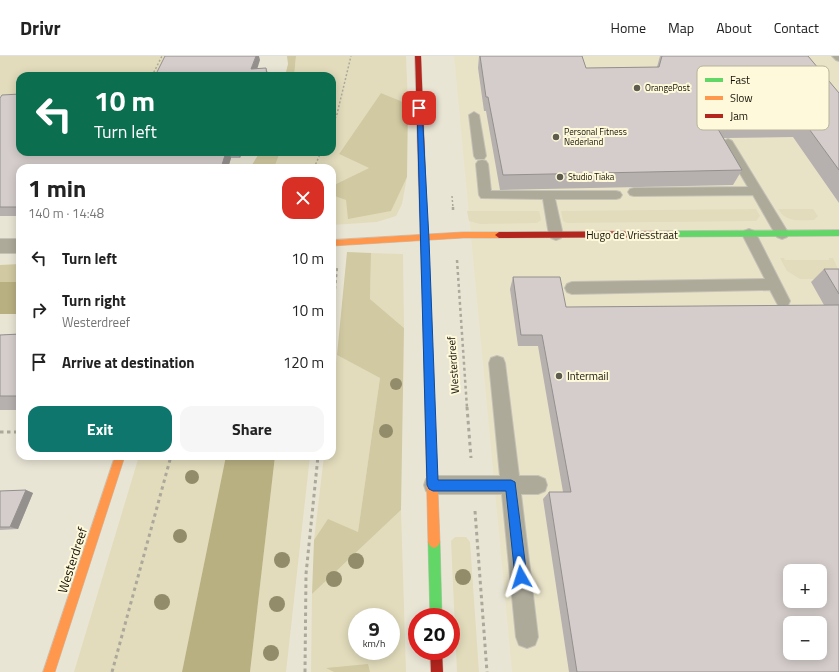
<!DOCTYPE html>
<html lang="en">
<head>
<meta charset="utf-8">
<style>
  body { margin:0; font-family:"Titillium Web",sans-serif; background:#f6f6f6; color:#222; height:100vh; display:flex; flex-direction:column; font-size:15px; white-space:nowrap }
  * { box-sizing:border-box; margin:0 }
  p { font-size:13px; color:#767676 }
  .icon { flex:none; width:22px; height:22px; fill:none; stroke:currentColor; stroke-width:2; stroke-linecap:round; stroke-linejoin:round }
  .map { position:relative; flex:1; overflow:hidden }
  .side { position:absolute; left:16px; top:108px; width:320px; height:296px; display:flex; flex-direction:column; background:#fff; border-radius:12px; box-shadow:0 2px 10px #0003 }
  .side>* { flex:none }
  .hud { position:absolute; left:16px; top:16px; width:320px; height:84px; border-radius:12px; box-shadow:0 2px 10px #0003; background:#0b6e4f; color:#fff; overflow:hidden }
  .controls { position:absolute; left:783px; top:508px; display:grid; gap:8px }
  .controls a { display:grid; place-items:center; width:44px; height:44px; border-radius:8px; background:#fff; box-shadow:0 2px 10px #0003; font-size:20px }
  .speed { position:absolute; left:348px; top:552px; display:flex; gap:8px; font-size:20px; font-weight:700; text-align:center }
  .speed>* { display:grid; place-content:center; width:52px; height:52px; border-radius:50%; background:#fff; box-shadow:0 2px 10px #0003; line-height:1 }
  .speed small { font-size:10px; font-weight:400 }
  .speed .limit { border:6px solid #d22; background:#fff; color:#111 }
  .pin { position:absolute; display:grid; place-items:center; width:34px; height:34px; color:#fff; margin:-17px; border-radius:8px; box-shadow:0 2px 6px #0006 }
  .me { position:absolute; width:44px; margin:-22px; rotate:354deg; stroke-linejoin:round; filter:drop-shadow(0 0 3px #0008) }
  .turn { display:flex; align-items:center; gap:14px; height:84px; padding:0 12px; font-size:18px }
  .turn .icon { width:52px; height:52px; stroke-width:2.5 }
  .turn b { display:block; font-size:28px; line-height:34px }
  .round { display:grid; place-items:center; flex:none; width:42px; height:42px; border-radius:12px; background:#f6f6f6 }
  .overview { display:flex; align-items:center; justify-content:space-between; height:68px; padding:0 12px }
  h1 { font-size:24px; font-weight:700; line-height:30px }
  .cta { display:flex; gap:8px; margin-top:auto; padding:8px 12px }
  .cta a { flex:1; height:46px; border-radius:12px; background:#0f766e; color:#fff; font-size:16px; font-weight:700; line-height:46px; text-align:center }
  .cta a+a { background:#f6f6f6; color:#222 }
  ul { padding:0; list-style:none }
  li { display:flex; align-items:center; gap:12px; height:52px; padding:0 12px }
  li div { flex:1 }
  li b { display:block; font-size:15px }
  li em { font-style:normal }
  header { display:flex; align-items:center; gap:24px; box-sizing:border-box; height:56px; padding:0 20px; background:#fff; border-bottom:1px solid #e0e0e0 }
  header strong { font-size:19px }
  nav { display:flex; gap:22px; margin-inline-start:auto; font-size:14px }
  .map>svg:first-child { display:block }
</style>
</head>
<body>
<header>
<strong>Drivr</strong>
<nav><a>Home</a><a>Map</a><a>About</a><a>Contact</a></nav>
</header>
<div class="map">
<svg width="839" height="616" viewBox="0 0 839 616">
  <rect width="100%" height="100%" fill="#e9e5d5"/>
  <path fill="#e8e3c7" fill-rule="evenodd" d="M454 0H839V616H512ZM790 515H820V545H790ZM790 567H820V597H790Z"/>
  <path fill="#e2dcbc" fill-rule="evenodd" d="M0 0H165L155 20H20V47H0Z
    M296 0H406L408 48 381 37 339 98 369 112 332 130V112H274L280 96H332V20H294Z
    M407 121 402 148 396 160 377 166 332 169V139L390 155Z
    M756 153 760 160 756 165 567 167 563 165 561 155Z
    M778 153H813L818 160 814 164C800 164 786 167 778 153Z
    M467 155H539L541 164 537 167 480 168 469 165Z
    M371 197 403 198 404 272 370 243Z
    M780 202H784L785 204H829V202H833L839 215 828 223H800L787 215Z
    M337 299 380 322 358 476 314 484 324 400H332V337Z
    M139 400H226L182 616H74Z
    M275 400H310L286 616H250Z
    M401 454 406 616H311L312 538ZM357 561H391V595H357Z
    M455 481H466L470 486 479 616H457L451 485Z"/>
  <path fill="#d1c9a1" d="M287 0H296L294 20H285L288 8Z
    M381 37 408 48 407 121 391 155 348 163 346 144 332 139V130L369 112 339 98Z
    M260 96H280L274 112H250Z
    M347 196 371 197 370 243 404 272 401 454 312 538 314 484 328 463 358 476 380 322 337 299Z
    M20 208V226H0V209Z
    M368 608 370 616H334L326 612Z"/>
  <path fill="#b9b082" d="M0 226H20V258H0Z
    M226 400H275L250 616H182Z"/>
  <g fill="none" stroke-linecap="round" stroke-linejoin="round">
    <g stroke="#c5c2b6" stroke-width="2">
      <path id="lane" d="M832 0H839V5L836 4Z
        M474 56 479 59 486 100 484 103H476L474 100 469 59Z
        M728 83 732 85 789 178 787 181 782 183 777 181 753 139 634 140 630 139 628 136 630 133 634 132 748 131 722 87 724 85Z
        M482 104 486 105 488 108 491 135H616L620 136 622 139 620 142 616 143H555L563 179 561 182 556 184 551 182 549 179 543 143 481 142 479 139 476 108 478 105Z
        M749 173 754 175 756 178 790 245 788 249 783 251 778 249 770 234 572 238 567 236 565 232 567 228 572 226 765 223 742 178 744 175Z
        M497 300 503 302 505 307 519 420H538L545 423 547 429 545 435 538 438H521L538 581 535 589 527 592 519 589 516 581 502 438H433L426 435 424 429 426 423 433 420H500L489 307 491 302Z"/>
    </g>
    <g stroke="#c5c2b6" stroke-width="2">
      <path id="street" d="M0 183H20V197H0Z"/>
    </g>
    <g stroke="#c5c2b6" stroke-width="1">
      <path id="fast" d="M839 174V180L668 181 664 178 668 175Z
        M434 480 438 482 440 486 442 561H430L428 486 430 482Z"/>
    </g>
    <g stroke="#c5c2b6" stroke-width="1">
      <path id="slow" d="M463 176H499L503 179 499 182H463L332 190V184Z
        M426 229 430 232 440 486 438 490 434 492 430 490 428 486 422 232Z
        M115 400H125L55 616H43Z"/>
    </g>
    <g stroke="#c5c2b6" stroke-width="1">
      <path id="jam" d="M415 0H421L430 232 426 235 422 232Z
        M668 175 672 178 668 181 499 182 495 179 499 176Z
        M430 595H442L443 616H431Z"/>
    </g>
    <path stroke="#aca99c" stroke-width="1.5" stroke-dasharray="2 2" stroke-linecap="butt" d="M152 20 162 0
      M332 70 337 58 351 0
      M314 112 321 96
      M452 140 453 152"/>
    <path stroke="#aca99c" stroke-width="2.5" stroke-dasharray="3 3" stroke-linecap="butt" d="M453 151V155
      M457 204 467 352
      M332 263 337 211"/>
    <path stroke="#aca99c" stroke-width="3" stroke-dasharray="3.5 3.5" stroke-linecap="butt" d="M467 351 471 402
      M0 376H20
      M475 455 487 616
      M112 616 171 400
      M305 616 306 518 318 400"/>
    <use href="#lane" fill="#adaa9a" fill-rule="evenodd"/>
    <use href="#street" fill="#adaa9a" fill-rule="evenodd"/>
    <use href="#fast" fill="#63d668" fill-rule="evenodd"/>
    <use href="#slow" fill="#ff974d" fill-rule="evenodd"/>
    <use href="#jam" fill="#b3261e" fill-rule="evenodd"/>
  </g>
  <g fill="#938c6b">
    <circle cx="396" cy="328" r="6"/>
    <circle cx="386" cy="375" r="7"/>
    <circle cx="192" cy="421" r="7"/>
    <circle cx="180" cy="480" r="7"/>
    <circle cx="282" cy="504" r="8"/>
    <circle cx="356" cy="505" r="8"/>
    <circle cx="463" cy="521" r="8"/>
    <circle cx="334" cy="523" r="8"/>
    <circle cx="162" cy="546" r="8"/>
    <circle cx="277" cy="548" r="8"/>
    <circle cx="271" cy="597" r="8"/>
  </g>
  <path fill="#b6b0af" d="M479 0H582L586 12 657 11 660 0H808L839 37V147L793 81 724 82 742 114 733 129 500 134 486 55H484L478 12Z
    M0 42 20 96H242L240 102H231L228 112H20V160H0Z
    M824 213H839V616H569L543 443 549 436H563L538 290H518L510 233 513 221 566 251 824 249 811 226Z
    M20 278V354H0V279Z
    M26 434 33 437 18 473 0 474V435Z"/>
  <path fill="#94908e" d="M256 0H259L260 4 255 20 251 13Z
    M266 12 269 20H267Z
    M226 96H229L231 102 228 112H221Z
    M238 96H242L240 102Z
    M26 434 33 437 18 473 10 471Z"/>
  <path fill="#d4cdcb" stroke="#94908e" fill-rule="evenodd" d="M165 0H256L251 13 266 12 267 20H155Z
    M480 0H582L586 12 659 11 662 0H808L839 37V114L804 66 715 68 742 114 503 119 488 41H486Z
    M20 38V96H226L221 112H20V151H0V42L2 39Z
    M824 213H839V238Z
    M513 221H560L566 251 839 249V616H577L549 436H571L542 279H521ZM790 515H820V545H790ZM790 567H820V597H790Z
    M20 278V340H0V279Z
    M26 434 10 471H0V435Z"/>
  <path fill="#1a73e8" stroke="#114b97" d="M417 50 422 52 429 183 438 424H511L515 426 527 521 525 525 521 526 517 525 515 521 506 435H433L429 433 427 429Z"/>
  <g fill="#5e5b4f" stroke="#fef9da" stroke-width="1.5">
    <circle cx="637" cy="32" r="4"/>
    <circle cx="556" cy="81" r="4"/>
    <circle cx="560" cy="121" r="4"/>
    <circle cx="559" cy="320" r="4"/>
  </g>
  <g text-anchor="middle" stroke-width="4" stroke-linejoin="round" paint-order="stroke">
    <g font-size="9" fill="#131107" stroke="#fef9da" text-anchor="start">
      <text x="645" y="35">OrangePost</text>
      <text x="564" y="79">Personal Fitness<tspan x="564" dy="10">Nederland</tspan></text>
      <text x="568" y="124">Studio Tiaka</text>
    </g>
    <g font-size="11" fill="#131107" stroke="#fef9da">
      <text x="632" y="183">Hugo de Vriesstraat</text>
      <text transform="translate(453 309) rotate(-94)" y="4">Westerdreef</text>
    </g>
    <g font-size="11" fill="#131107" stroke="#fef9da" text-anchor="start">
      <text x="567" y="324">Intermail</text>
    </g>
    <g font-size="13" fill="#131107" stroke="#fef9da">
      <text transform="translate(72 504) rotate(-72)" y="5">Westerdreef</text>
    </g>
  </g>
  <rect x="697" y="10" width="132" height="64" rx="6" fill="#fef9da" stroke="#b8b39b" stroke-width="1"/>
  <rect x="705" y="22" width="18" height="4" fill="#63d668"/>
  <rect x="705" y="40" width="18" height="4" fill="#ff974d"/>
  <rect x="705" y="58" width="18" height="4" fill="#b3261e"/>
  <g font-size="11" fill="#131107">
    <text x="730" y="28">Fast</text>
    <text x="730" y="46">Slow</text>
    <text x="730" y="64">Jam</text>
  </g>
</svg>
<div class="controls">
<a>+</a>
<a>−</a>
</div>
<div class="speed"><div>9<small>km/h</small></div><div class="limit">20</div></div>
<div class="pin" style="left:419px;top:52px;background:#d93025"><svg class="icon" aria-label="arrive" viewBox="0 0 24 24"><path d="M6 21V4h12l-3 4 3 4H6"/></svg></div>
<svg class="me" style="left:521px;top:521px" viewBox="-20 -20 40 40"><path d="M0-17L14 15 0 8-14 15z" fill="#1a73e8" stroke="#fff" stroke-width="4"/></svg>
<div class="hud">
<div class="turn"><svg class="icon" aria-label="left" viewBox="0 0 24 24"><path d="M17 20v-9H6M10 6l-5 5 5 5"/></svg><div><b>10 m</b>Turn left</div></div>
</div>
<section class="side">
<div class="overview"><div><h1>1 min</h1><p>140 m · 14:48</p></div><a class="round" style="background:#d93025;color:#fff"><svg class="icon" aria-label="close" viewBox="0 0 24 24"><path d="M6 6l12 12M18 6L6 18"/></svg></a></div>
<ul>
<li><svg class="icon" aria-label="left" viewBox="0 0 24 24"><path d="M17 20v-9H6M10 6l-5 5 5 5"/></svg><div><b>Turn left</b></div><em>10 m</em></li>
<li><svg class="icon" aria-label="right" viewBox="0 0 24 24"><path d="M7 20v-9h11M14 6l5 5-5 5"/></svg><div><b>Turn right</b><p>Westerdreef</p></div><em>10 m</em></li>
<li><svg class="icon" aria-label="arrive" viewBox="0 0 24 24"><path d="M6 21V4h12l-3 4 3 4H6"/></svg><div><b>Arrive at destination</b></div><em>120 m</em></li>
</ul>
<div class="cta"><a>Exit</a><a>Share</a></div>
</section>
</div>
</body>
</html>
